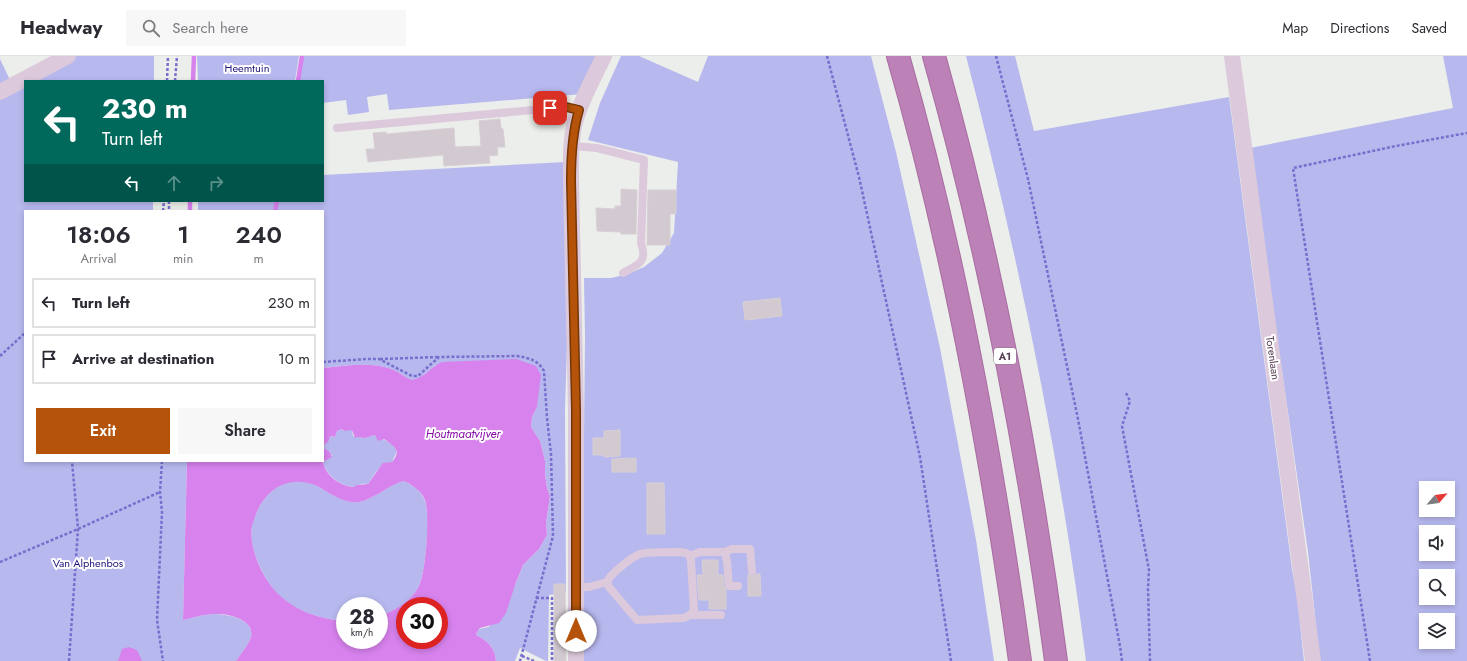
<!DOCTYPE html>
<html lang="en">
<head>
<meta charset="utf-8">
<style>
  body { margin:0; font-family:Jost,sans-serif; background:#f7f7f7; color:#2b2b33; height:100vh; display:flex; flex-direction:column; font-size:15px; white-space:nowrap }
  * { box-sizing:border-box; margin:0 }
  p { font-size:13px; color:#7c7c81 }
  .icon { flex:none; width:22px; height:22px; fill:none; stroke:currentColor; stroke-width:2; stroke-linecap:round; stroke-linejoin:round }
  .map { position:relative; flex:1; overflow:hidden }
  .details { position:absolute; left:24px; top:154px; width:300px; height:252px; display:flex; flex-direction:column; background:#fff; border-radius:0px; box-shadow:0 2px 6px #0003 }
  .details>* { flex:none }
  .guide { position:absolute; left:24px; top:24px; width:300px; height:122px; border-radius:0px; box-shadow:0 2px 6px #0003; background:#00695c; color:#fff; overflow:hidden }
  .needle { width:26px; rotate:62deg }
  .tools { position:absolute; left:1419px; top:425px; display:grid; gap:8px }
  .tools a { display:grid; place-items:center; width:36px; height:36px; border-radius:0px; background:#fff; box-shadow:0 2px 6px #0003; font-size:20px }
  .speed { position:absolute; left:336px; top:541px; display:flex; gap:8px; font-size:20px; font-weight:700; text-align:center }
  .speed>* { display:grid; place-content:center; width:52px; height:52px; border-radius:50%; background:#fff; box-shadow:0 2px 6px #0003; line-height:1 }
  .speed small { font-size:10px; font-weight:400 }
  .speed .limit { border:6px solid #d22; background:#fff; color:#111 }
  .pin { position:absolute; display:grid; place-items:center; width:34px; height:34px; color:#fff; margin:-17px; border-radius:8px; box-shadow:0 2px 6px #0006 }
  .me { position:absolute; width:44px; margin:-22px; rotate:0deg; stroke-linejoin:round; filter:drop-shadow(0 0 3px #0008) }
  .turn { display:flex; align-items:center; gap:14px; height:84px; padding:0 12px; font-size:18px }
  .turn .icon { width:52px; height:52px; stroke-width:2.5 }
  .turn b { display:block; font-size:28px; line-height:34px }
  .lanes { display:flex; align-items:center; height:38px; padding:0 12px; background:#0003; justify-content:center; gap:20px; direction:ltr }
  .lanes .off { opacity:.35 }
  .eta { display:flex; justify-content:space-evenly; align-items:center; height:68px; text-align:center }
  .eta b { font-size:24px; font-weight:600; line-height:28px }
  .primary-button { display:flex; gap:8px; margin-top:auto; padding:8px 12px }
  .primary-button a { flex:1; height:46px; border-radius:0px; background:#b45309; color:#fff; font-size:16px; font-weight:600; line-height:46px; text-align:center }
  .primary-button a+a { background:#f7f7f7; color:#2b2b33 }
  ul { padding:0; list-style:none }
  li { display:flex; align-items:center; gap:12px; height:50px; margin:0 8px 6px; padding:0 4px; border:2px solid #e1e1e2; border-radius:0px }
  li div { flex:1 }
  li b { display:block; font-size:15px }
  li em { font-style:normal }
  header { display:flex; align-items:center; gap:24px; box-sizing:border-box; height:56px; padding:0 20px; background:#fff; border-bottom:1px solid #e1e1e2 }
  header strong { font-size:19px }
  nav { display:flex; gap:22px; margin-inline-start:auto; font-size:14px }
  .search { width:280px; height:36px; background:#f7f7f7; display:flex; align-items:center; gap:10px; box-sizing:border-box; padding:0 14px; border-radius:0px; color:#7c7c81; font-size:15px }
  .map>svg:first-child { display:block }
</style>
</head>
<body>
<header>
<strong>Headway</strong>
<div class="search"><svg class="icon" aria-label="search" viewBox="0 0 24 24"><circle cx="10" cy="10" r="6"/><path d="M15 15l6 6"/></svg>Search here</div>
<nav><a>Map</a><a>Directions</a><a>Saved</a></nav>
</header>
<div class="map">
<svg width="1467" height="605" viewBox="0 0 1467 605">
  <rect width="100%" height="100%" fill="#eceeeb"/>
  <path fill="#b7b8ee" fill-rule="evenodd" d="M75 0H154V25H28Z
    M197 0H299L295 25H198Z
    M302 0H600L582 38 389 54 387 38 367 41 369 56 348 59 346 44 323 47V25H298Z
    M621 0H639L698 26 708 0H871L896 96 940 292 976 484 994 605H583L582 576 585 281 584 222H611L628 218 644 211 662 197 674 177 678 106 588 84 600 47Z
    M966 0H1015L1034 75 1229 41 1292 513 1297 540 1304 605H1086C1060 401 1018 199 966 0Z
    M1443 0H1467V605H1320L1308 496 1250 92 1453 52ZM1426 432H1448V454H1426ZM1426 476H1448V498H1426ZM1426 520H1448V542H1426ZM1426 564H1448V586H1426Z
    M0 3 11 26 0 32Z
    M25 26V145H153V155H25V405H187L183 564C193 562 204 558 214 558 227 558 255 563 251 581 249 588 240 599 236 605H0V40Z
    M566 106 569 224 565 354 566 537 549 539 548 605H546L520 592 515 605H496C495 592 488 585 476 579 477 572 483 572 489 571L515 529 523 509 539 493 547 479 546 467 550 440 547 432 545 417V405L540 385 531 371 532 361 537 351 538 336 436 309 419 323 412 324C406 322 400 317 394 314 371 305 346 310 323 312V155H275L277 145H323V119Z
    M198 145H275L273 155H198Z
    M342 373 344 375 352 373 353 380 365 382 375 379 392 388 396 393V397L392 406 382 410 376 416 368 428C364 427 358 428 355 431 340 430 327 420 323 406L332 400 330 396 324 392C325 388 328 382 332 380L335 381 337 375Z
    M403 425C412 428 422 436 425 445 430 460 426 518 418 532 410 546 394 555 379 560V550H345V565C315 563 283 551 267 524 258 509 249 488 252 470 252 466 255 462 256 458 266 433 290 417 317 430 330 437 344 448 359 446 372 444 388 430 403 425Z"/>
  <path fill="#d782ed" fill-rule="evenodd" d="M516 303 536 310 541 319 537 351 532 361 531 371 540 385 545 405V418L547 432 550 440 546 467 547 479 539 493 523 509 515 529 506 557 499 567 480 572 477 576 476 579C488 585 495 592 496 605H236C240 599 249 588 251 581 255 563 227 557 214 558 204 558 193 562 183 564L187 405H323V312C346 310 371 305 394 314 400 317 406 322 412 324 425 322 430 311 442 306ZM342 373 344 375 352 374 355 382 357 381 365 382 375 379 378 385 384 383C394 390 402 394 392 406L383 407 368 428 357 429 354 431C340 430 326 420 323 406L332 401 330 396 324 392 325 388 328 386 330 381 332 380 335 381 337 375ZM403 425C412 428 422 436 425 444 430 459 426 519 418 532 410 546 394 555 379 560V584H345V565C315 563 284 551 267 524 258 510 249 487 252 470 253 466 255 462 256 458 266 433 289 418 317 430 330 437 343 448 359 446 372 444 388 430 403 425ZM405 550H439V584H405Z
    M129 591 137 594 142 605H118L122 593Z"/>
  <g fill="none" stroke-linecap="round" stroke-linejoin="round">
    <path stroke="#d782ed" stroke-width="4.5" d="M193 25 194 0
      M298 25 302 0
      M190 155V145
      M275 155 277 145"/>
  </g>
  <path fill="#d3cad1" stroke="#d7cfd5" d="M500 63 501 72 503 73 505 91H497L498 99 489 100 490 107 444 110 443 99 368 106 366 93H375L373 77 386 76V78L454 72 455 91 481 90 479 65Z
    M621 133 637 134 636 178H621V176L597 175 596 152 615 153V150H621Z
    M648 134H676V158H670V189H647Z
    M780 242 782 260 745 264 743 246Z
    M620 374V400L604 401V399H593V382H604V375Z
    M636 402V416H612V403Z
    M647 427H664L665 478H647Z
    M702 504H718V519H723L724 530 726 534V553H709V544H699L697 519H703Z
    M748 518 752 520 757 518H760L761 540H748Z
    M554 528H565L566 605H554Z"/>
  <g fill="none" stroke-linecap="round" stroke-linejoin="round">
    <g stroke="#a86ca1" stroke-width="24">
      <path id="motorway" d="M898 0C955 198 992 401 1020 605
        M934 0C990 198 1029 401 1056 605"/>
    </g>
    <path stroke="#776ecd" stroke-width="2.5" stroke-dasharray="3 2" stroke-linecap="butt" d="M827 0 859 121 920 401 951 605
      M996 0 1028 123 1078 363 1120 590 1122 605
      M167 25 168 0
      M175 25 177 0
      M169 145V155
      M163 155 164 145
      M0 300 25 277
      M380 303 439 301
      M323 306 367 303H379L412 320H418L439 301 517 300C529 302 538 304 544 315L547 362 551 398 553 480 520 605
      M1126 337 1130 345 1122 370 1149 514 1148 532 1150 605
      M162 405 160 436 162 456 157 564 163 605
      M0 506 78 473 160 436
      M536 542H552V605
      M522 600 534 605
      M69 605 78 473 72 405
      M1370 605 1293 112 1396 90 1467 77"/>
    <path stroke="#dcc9db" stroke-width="8" d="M337 72 566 51 579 54
      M572 90 597 92 644 104 641 187C648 207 638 208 623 217
      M725 496 727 506 729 530H738
      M690 500 700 496H725L732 493H750L752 515
      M576 531H589L607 526 609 531 637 564 684 562 690 559 694 554 691 505 690 500 686 497 681 496C673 496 646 496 640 498 632 501 610 518 607 526
      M690 559H721"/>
    <path stroke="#dcc9db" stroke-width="16" d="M1232 0 1313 605
      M0 36 68 0
      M576 605V354L571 125C571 106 570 85 575 66 580 46 595 19 604 0"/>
    <use href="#motorway" stroke="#bc81b6" stroke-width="22"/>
  </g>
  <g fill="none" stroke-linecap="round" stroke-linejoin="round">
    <g stroke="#753606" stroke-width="10">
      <path id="route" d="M550 52 566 51 579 54C572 77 571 101 571 125L576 354V575"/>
    </g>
    <use href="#route" stroke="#b45309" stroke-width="7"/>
  </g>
  <g text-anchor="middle" stroke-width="4" stroke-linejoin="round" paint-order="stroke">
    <rect fill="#fff" stroke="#8b7b89" stroke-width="1" x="994" y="292" width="22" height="16" rx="3"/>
    <g font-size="10" font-weight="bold" fill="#594357">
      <text x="1005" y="304">A1</text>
    </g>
    <g font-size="11" fill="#1d147a" stroke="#fff">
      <text x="247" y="16">Heemtuin</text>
      <text x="88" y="511">Van Alphenbos</text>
    </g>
    <g font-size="11" fill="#594357" stroke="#fff">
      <text transform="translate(1273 302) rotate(82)" y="4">Torenlaan</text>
    </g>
    <g font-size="12" font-style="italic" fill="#8609a6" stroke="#fff">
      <text x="463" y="382">Houtmaatvijver</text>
    </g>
  </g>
</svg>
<div class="tools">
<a><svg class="needle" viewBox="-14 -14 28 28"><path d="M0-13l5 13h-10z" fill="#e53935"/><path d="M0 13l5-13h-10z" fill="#7c7c81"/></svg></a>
<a><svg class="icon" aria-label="sound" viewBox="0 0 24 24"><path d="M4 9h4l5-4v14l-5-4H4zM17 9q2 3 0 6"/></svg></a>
<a><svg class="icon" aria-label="search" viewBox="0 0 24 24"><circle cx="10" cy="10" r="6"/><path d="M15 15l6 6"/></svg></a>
<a><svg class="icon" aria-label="layers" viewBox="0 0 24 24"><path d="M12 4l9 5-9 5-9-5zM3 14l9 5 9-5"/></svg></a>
</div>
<div class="speed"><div>28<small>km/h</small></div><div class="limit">30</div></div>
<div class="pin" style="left:550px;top:52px;background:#d93025"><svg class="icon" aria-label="arrive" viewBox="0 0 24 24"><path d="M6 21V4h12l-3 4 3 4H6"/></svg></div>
<svg class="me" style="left:576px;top:575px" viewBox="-20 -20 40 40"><circle r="19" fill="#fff"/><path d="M0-13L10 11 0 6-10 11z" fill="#b45309"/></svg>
<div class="guide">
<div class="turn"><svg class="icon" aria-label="left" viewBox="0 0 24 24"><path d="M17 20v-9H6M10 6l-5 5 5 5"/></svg><div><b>230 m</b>Turn left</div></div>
<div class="lanes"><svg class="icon" aria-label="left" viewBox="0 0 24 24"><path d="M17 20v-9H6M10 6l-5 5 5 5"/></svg><svg class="icon off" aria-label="ahead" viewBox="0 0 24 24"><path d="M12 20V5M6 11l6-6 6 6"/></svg><svg class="icon off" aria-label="right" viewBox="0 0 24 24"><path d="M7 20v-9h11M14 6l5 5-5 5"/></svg></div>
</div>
<section class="details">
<div class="eta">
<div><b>18:06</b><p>Arrival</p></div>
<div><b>1</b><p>min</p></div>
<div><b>240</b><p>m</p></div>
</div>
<ul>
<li><svg class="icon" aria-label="left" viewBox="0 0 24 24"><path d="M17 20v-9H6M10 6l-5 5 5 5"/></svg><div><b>Turn left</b></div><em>230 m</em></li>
<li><svg class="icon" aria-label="arrive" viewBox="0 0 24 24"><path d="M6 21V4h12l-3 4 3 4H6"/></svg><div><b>Arrive at destination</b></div><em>10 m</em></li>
</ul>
<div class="primary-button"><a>Exit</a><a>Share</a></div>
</section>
</div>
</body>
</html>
